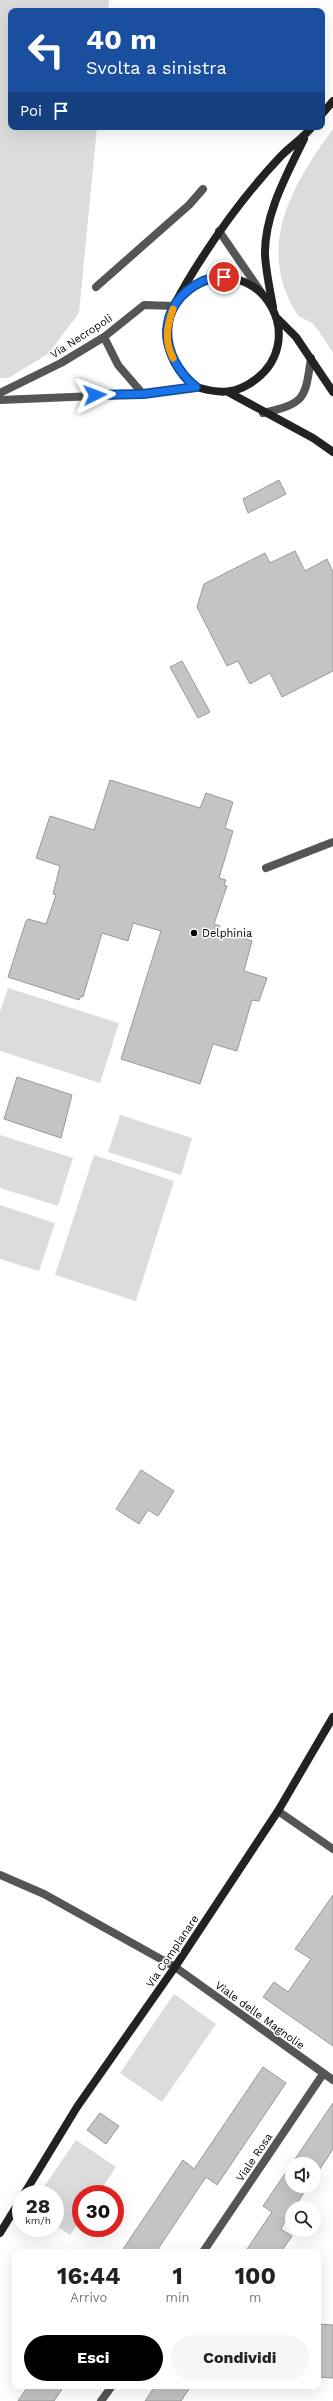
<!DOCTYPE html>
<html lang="it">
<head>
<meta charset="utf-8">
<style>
  body { margin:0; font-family:"Work Sans",sans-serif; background:#f6f6f6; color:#222; height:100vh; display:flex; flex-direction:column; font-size:15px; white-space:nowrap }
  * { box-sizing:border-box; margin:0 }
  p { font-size:13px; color:#767676 }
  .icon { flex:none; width:22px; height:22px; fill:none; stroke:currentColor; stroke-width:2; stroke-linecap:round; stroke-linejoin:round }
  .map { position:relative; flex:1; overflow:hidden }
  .panel { position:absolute; left:12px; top:2249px; width:309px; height:140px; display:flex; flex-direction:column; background:#fff; border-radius:8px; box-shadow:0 4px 16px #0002 }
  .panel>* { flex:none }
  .guide { position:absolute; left:8px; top:8px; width:317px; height:122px; border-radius:8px; box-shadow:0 4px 16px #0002; background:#1a4fa0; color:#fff; overflow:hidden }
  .fabs { position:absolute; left:285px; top:2157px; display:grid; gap:8px }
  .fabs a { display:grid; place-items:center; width:36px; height:36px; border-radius:50%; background:#fff; box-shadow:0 4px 16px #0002; font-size:20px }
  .speed { position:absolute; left:12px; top:2185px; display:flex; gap:8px; font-size:20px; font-weight:700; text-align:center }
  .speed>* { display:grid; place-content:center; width:52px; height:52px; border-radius:50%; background:#fff; box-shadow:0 4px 16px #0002; line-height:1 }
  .speed small { font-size:10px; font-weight:400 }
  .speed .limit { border:6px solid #d22; background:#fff; color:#111 }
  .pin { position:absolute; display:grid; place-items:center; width:34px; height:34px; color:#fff; margin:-17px; border:2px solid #fff; border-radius:50%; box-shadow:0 1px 4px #0007 }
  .me { position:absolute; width:44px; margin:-22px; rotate:87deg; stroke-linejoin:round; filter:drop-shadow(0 0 3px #0008) }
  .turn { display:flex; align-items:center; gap:14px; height:84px; padding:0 12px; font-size:18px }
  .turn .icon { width:52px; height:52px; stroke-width:2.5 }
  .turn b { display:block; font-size:28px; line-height:34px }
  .then { display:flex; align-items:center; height:38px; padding:0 12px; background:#0003; gap:8px; font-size:15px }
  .eta { display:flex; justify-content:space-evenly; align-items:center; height:68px; text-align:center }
  .eta b { font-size:24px; font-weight:700; line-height:28px }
  .cta { display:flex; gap:8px; margin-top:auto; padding:8px 12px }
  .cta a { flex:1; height:46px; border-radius:24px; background:#000; color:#fff; font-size:16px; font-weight:700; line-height:46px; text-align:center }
  .cta a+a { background:#f6f6f6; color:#222 }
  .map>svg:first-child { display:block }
</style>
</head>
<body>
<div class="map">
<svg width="333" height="2401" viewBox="0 0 333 2401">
  <rect width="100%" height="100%" fill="#fff"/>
  <path fill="#dcdcdc" d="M0 0H109L108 11H11V127H97L79 313 48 354 8 378H0Z
    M333 129V353C327 344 321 333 314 325 310 320 300 319 297 314 255 247 292 185 333 129Z
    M8 988 119 1023 100 1083 0 1051V1012Z
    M120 1115 192 1138 181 1175 108 1152Z
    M0 1135 73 1158 58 1206 0 1188Z
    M94 1155 174 1181 136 1301 55 1275Z
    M0 1205 55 1223 39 1271 0 1259Z
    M174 1994 216 2024 162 2102 120 2073Z
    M76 2140 116 2167 98 2194H81V2219L70 2235 55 2225V2194H39Z"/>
  <path fill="#c4c4c4" stroke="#999" d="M279 480 286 494 248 513 243 499Z
    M295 551 305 571 327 559 333 572V671L282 697 270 673 250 684 238 661 227 666 197 607 204 584 265 553 270 563Z
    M182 661 210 712 198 718 170 667Z
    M110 780 200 808 206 793 233 802 225 828 233 831 219 878 226 880 224 885 227 886 214 924 220 926 218 930 252 941 244 971 267 978 259 1001 252 1000 237 1051 213 1044 200 1084 121 1059 161 931 133 923 128 941 102 933 83 997 81 996 79 1000 8 977 26 921 28 919 46 924 56 895 53 894 60 866 36 858 50 816 94 830Z
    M17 1077 72 1095 61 1138 4 1119Z
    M141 1470 174 1491 158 1516 148 1510 139 1524 116 1509Z
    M333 1895V2046L263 1997 274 1982 288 1992 311 1959 295 1949Z
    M263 2067 286 2083 217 2185 206 2177 156 2252H121L183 2160 194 2169Z
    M333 2103V2149L314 2178V2164H292V2186H308L294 2208H292L281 2229 292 2236 281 2252H245L272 2212 263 2206Z
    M100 2113 119 2126 106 2144 87 2130Z
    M318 2324 333 2325V2378L318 2377Z
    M28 2386H64L54 2401H18Z
    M155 2386H191L181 2401H145Z"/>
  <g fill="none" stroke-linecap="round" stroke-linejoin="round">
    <path stroke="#555" stroke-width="8" d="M266 868 333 842
      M0 1875 44 1894 175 1967"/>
    <path stroke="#555" stroke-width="8" d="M219 231 261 292
      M96 287 189 205 203 189
      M104 337 118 365 143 394
      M0 393 61 363 104 337 144 305 174 306
      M0 400 143 394 196 387
      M263 413C305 403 305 400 311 358
      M278 1811 333 1849
      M175 1967 333 2080
      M203 2252 323 2074
      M101 2401 112 2386"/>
    <path stroke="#222" stroke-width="8" d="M322 114 333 101
      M174 306C180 299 185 291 193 287 260 248 315 344 249 384 233 394 218 393 200 388 189 385 180 373 175 363 170 352 164 339 167 326 170 310 179 296 187 282 214 237 245 194 281 156 291 146 303 138 312 127
      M273 307C270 290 266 272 265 255 264 215 287 174 304 139
      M278 319 296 337 333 392
      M228 392 313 438 333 452
      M24 2194 77 2107 175 1967 278 1811 333 1717
      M0 2233 21 2199"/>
  </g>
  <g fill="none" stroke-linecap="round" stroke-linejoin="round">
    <g stroke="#114b97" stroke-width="10">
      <path id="route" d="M95 395 143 394 196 387C159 357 154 304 203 281 209 278 217 278 224 277"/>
    </g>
    <use href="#route" stroke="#1a73e8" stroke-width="7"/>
    <path stroke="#f59e0b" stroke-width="7" d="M173 309C167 326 164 341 173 358"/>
  </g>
  <circle fill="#000" stroke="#fff" stroke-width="1.5" cx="194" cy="933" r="4"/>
  <g text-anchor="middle" stroke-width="3" stroke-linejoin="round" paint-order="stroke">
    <g font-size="11" fill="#000" stroke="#fff">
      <text transform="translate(81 336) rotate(-33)" y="4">Via Necropoli</text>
      <text transform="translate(172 1951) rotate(-56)" y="4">Via Complanare</text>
      <text transform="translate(260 2015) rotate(36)" y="4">Viale delle Magnolie</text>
      <text transform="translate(254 2157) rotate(-56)" y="4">Viale Rosa</text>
    </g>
    <g font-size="11" fill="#000" stroke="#fff" text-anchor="start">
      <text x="202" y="937">Delphinia</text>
    </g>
  </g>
</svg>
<div class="fabs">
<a><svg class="icon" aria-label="sound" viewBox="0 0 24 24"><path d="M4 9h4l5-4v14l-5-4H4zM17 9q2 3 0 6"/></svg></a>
<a><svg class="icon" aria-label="search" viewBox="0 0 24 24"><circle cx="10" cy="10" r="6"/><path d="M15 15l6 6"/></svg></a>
</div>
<div class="speed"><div>28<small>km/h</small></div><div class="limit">30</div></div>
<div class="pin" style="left:224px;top:277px;background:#d93025"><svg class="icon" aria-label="arrive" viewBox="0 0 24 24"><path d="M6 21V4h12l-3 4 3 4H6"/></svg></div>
<svg class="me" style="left:95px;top:395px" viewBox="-20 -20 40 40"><path d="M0-17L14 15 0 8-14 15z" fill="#1a73e8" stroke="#fff" stroke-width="4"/></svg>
<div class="guide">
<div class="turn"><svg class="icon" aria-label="left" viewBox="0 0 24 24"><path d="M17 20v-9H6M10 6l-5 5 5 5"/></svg><div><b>40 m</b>Svolta a sinistra</div></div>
<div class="then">Poi<svg class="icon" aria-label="arrive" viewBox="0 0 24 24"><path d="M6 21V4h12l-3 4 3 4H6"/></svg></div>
</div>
<section class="panel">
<div class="eta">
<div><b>16:44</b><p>Arrivo</p></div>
<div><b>1</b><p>min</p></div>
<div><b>100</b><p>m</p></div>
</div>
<div class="cta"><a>Esci</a><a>Condividi</a></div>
</section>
</div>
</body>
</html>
